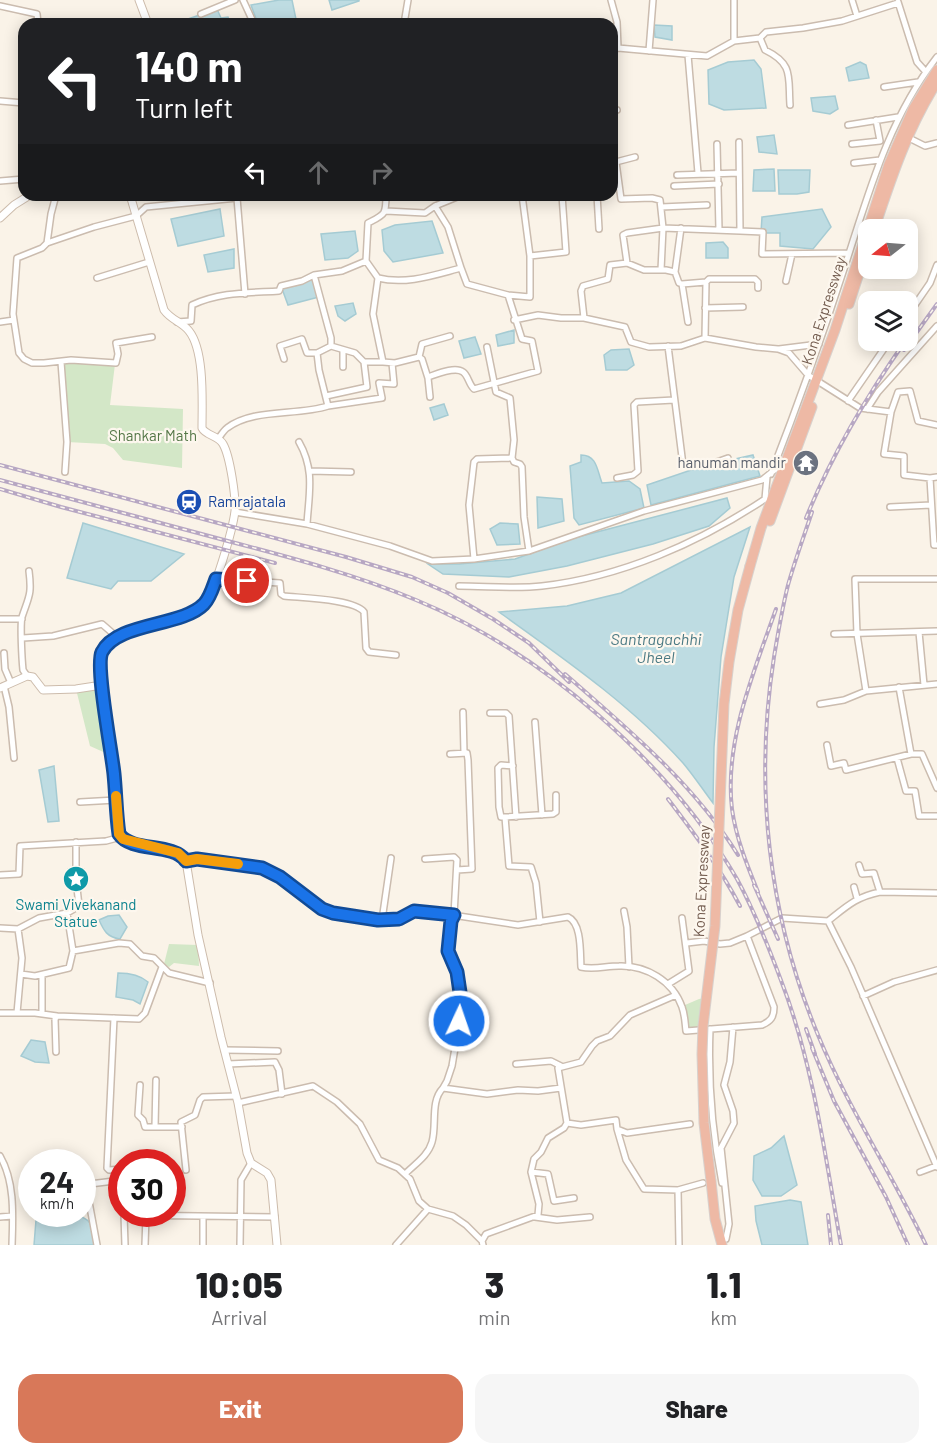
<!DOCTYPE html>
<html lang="en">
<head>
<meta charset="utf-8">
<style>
  body { margin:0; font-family:Barlow,sans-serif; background:#f6f6f6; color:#202124; height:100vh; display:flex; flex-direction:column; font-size:22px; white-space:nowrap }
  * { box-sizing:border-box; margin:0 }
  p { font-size:20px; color:#757577 }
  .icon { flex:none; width:33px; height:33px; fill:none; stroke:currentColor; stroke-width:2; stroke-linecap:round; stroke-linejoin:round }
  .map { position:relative; height:1245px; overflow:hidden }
  .panel { display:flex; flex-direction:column; background:#fff; flex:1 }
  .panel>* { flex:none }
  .guide { position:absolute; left:18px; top:18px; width:600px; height:183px; border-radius:18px; box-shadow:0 3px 15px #0003; background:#202124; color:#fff; overflow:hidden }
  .needle { width:39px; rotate:253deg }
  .controls { position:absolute; left:858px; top:219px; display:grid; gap:12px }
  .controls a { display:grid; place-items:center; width:60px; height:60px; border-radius:12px; background:#fff; box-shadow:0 3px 15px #0003; font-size:30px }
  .speed { position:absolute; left:18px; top:1149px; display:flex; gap:12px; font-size:30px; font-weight:700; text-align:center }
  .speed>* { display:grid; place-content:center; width:78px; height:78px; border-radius:50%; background:#fff; box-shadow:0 3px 15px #0003; line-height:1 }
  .speed small { font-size:15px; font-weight:400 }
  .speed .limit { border:9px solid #d22; background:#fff; color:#111 }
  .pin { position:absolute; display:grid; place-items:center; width:51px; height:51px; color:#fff; margin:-26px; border:3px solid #fff; border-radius:50%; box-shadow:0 2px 6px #0007 }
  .me { position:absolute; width:66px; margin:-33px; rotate:3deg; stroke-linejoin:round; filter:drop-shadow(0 0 4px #0008) }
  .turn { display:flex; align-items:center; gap:21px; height:126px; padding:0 18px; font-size:27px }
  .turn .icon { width:78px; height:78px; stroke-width:2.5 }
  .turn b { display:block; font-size:42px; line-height:51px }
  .lanes { display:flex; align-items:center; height:57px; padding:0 18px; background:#0003; justify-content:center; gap:30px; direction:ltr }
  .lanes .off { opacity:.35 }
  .eta { display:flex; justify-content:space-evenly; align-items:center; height:102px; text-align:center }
  .eta b { font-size:36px; font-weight:800; line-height:42px }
  .action { display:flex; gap:12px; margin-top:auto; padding:12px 18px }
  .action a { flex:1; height:69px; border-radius:18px; background:#d87859; color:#fff; font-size:24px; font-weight:800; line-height:69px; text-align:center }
  .action a+a { background:#f6f6f6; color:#202124 }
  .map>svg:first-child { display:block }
</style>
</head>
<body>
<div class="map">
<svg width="937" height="1245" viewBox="0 0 937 1245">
  <rect width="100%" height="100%" fill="#faf3e8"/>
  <path fill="#d3e7c7" d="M62 362 115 364 110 405 183 409 182 468 123 460 113 448 105 444 67 442Z
    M101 687 110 755 90 746 76 689Z
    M169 944 198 945 199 966 174 963 169 967 164 964Z
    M705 998 702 1028 689 1027 685 1005 699 999Z"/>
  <path fill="#bedce2" stroke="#a5cbd3" stroke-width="1.5" d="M279 0H292L297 24H258L251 5Z
    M329 0H359V1L332 10Z
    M217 9 221 18 228 17 231 24H190L188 19Z
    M654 25 672 26V40L655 37Z
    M754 60 761 69 766 108 724 110 709 104 708 70 728 62Z
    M860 62 866 65 869 78 849 81 846 68Z
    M835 96 838 109 830 114 813 111 811 98Z
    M774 135 777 154 759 152 757 137Z
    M774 169 775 191H753L754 170Z
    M778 170H810L809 192 797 194H779Z
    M220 209 224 236 178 246 171 219Z
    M822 209 831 227 813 249 780 246V233H761L762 217Z
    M432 221 443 253 393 262 384 251 382 230 395 225Z
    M355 231 358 251 348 258 325 260 321 234Z
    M723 242 728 248V258H706V243Z
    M234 249V268L208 272 204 255Z
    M312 274 319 297 288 305 281 286 302 281Z
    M353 303 356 314 345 321 338 316 335 306Z
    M514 330V343L498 346 496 335Z
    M475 337 481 354 464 358 459 341Z
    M629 349 634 365 627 370H606L604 355 611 350Z
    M444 404 448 415 434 420 430 408Z
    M581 455C597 455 597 470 602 483L629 481 640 489 644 508 579 525 574 518 570 466 581 462Z
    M753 455 760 476 651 505 647 485 700 467Z
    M537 497 562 499 564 521 538 528Z
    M727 498 730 508 709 526 653 544 567 566 509 577 443 574 428 564H459L515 559 574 538Z
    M83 523 184 554 151 581H118L111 589 67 578Z
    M500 523 518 524 520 544 497 545 490 529Z
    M750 527 734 577 721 657 714 747 713 803C703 790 694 776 683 763 630 704 563 658 499 612L567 606 621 593Z
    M54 766 59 821 48 822 39 770Z
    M119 915 127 927 120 939C107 937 104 931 99 920L108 916Z
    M118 973C129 973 140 975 148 982L140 1004 133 1000 116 997Z
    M31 1040 45 1042 49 1063 35 1062 21 1056Z
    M784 1136 797 1185 781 1196H762L753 1180 754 1156 771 1148Z
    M790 1200 801 1202 808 1245H762L756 1221 755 1206Z
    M75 1215C94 1219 92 1228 96 1245H34L36 1220C50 1216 62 1222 75 1215Z"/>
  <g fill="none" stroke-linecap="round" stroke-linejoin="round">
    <g stroke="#cbbcaf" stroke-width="8">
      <path id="street" d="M243 0 254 24
        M611 0 617 22 618 48 612 49
        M852 0 857 16
        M898 2 917 62 926 72
        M0 6 37 14 38 24
        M201 14 235 0
        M404 24 408 0
        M760 38 765 50C794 64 788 77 790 105
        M734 41 760 38 766 32 803 28 842 21 898 3
        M618 48 707 56 734 41V0
        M649 51 653 0
        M688 55 698 173
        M884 87 918 82
        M0 101 24 103
        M612 111 617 110
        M848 125 898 117
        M907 137 925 146 937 143
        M717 144 719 230
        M852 144 880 141 876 120
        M616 162 621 199 652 198 660 200 663 228 661 270
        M612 163 635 157
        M854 163 880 160
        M677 175 739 173
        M0 181 24 179
        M674 186 719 184
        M56 195 51 214 47 243 94 227 136 216 146 207 237 198 245 294
        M597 195 599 229
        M661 207 707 205
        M386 211 425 213 435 206
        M740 231 763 232 762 254 849 253
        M47 243 42 248 17 258 13 314 19 353 24 359 32 363H44L71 360 116 363 118 354 116 343 152 337
        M530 256 566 252 562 195
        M366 261 378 278C406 285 434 275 461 268L467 284 508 295 522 339 532 341 538 371 474 389C469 385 468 375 463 372 455 366 437 374 428 377
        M627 263 623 235 627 233 663 228 740 231 739 142
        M461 268 448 227 435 206 462 195
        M675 272 681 228
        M314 275 331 338V346L317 353
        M97 278 149 262
        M378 278 373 314 383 362 395 363 419 357 422 359 428 378 430 397
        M786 281 792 254
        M706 282 709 279H755L758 282V288
        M682 284 688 322
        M508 295 530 297V256L522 195
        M705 308 743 307
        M908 315 930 283 937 265
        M584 318 581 291 583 286 608 279 610 265 627 263 644 270H666L675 272 679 283 682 284 706 282 705 338
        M514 320 538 315 561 318H584L625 327 631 342 649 347 681 346 705 338 756 347 778 349 789 353 808 375 860 408 891 412
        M0 322 14 320
        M177 322 191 321 192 305C220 292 248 293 279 291L281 286 302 281 314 275 342 271 366 261 368 223C385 214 386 215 386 195
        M331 346 355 353 364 362H383
        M668 346 683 465 714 463 728 458
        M487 347 496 392 510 398 514 440 512 458 514 462 520 464 522 467 524 517 529 551
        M779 349 819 344
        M343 351V367
        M419 357 422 344 450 336
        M61 362 67 442 65 472
        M326 396 367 387 364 362
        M848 401 890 340
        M328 406 382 398 379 383 394 384 392 363
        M867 409 878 392 937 326
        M937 425 918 421 910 391 898 392 891 412 884 454 904 456V475L930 478 937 477
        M218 439C221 435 224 430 227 428 253 408 297 416 328 406L319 370 317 353H307L302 339 280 346 284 359
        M299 442C315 470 309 493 307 524
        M310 471 351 472
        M771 474C797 407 821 340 843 272 868 196 887 121 937 57
        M617 478 633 475 638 471 634 405 637 402 674 400
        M930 478 934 545H937
        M890 507 931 505
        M235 512 307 524 390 546 432 561 474 559 529 551 644 511 762 480 782 464
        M474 559 469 505 474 462 477 459 512 458
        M216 579 280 583 281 594 284 596C302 598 354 599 364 612L366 648 369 652 396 655
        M459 586C487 586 515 589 542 586 621 577 699 543 765 499L767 477
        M0 619H22
        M919 632 924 685
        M834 634 937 631
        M23 638 53 636 102 624 117 637
        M4 653 5 669 11 683
        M27 676 23 670C22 660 20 625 22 617 29 596 32 595 29 571
        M4 686 9 707 14 758
        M899 687 911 754H922L937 788
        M866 691 857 634 855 579H937
        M820 704 844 700 866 691 937 684
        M463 712 464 753
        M490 713H506L509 716 516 817
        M535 722 542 815
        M827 745 831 766 844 763 846 770 911 754
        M450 754 467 753 468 760 472 869 457 870
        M897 758 906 791H915L919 816H937
        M80 802 116 800
        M505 817H501L499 807 498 768 501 765 513 766
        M425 859 454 857 457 860 454 915 451 921 448 951 457 972 462 1006 452 1066 447 1081 443 1088
        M186 861 197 859 262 868 280 877 322 909 333 913 382 920 399 919 414 911H426L518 925 568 917C582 923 580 953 581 967 594 970 606 966 619 966 646 965 673 981 682 1007 685 1015 685 1023 686 1031L762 1025C771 1021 774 1017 774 1007L747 936 782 918 828 921 851 967 937 1167
        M859 865 862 874 874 873 880 892
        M0 875 19 874 20 846 106 841 121 837
        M854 887 857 898
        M624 911 627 927 629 967
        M382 920 391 858
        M828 921C847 906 856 897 880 892L937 893
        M540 922 536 883 531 867 509 866 505 817 553 814 556 812V795
        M0 928 18 929 39 918 67 913 79 906 76 879V842
        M687 943 704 941 720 944 730 943 747 936
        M73 951 119 943 130 944 142 956 154 958 169 973 210 983
        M21 974 35 976 69 968 73 951 67 913
        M668 984 689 971 682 918
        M863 996 894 982 937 970
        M0 1013H35L57 1016
        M17 1013 22 958 18 929
        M42 1014V975
        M114 1018 107 1168 109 1170 122 1169
        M710 1029C708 1080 712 1132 722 1183
        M224 1050 278 1051
        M56 1052 55 1019 57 1016 139 1019 145 1013 162 967
        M228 1064 275 1062 279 1070 282 1094
        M516 1064 551 1061 561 1066
        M140 1085 138 1115 143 1120 145 1127H182
        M238 1103 313 1086 337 1102 360 1124 379 1160 398 1168 410 1179 419 1201 428 1209 453 1216 466 1225 482 1241 483 1245
        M567 1123 581 1125 616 1120 617 1129 627 1133 690 1124
        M155 1127 156 1080
        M617 1129 626 1160 644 1189 678 1190 703 1183
        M0 1156C15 1182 13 1215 12 1245
        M186 1170 181 1122 195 1115 200 1100 203 1097 236 1096
        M531 1172 548 1174 554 1201 574 1198
        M920 1172 936 1166
        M405 1174C415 1164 428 1156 432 1142 437 1125 430 1101 443 1088L487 1094 518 1090 538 1091 561 1088
        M678 1190 679 1245
        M124 1214 125 1245
        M124 1215 275 1217
        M0 1217 12 1216
        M535 1217 557 1220 590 1217
        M726 1239 729 1224 721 1148 734 1123 733 1111 724 1085 730 1062 733 1027
        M482 1241 486 1234 538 1215 539 1204 531 1172 534 1159 541 1152 548 1138 564 1128 567 1123 558 1068 581 1062 592 1046 597 1041 610 1036 630 1015 676 995
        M97 1245 87 1191 90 1184 114 1181 119 1184 122 1191
        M145 1245 146 1216
        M203 1245V1217
        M240 1245 241 1180 251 1163
        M396 1245 428 1209"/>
    </g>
    <g stroke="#cdbcac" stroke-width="9">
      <path id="secondary" d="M139 0 148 24
        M130 195 164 310C171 320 182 322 189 331 205 351 202 403 202 428 206 436 218 435 223 444 230 456 236 497 235 511 233 528 214 596 203 606 180 625 111 625 101 653 95 670 111 749 114 772 116 791 117 811 118 831L121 837 126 840 178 853 186 861 198 935 221 1037 238 1103 247 1153 251 1163 267 1173 271 1180 277 1245
        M0 218 14 205 30 195
        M0 688 27 676 33 677 43 690 76 689 102 685"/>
    </g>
    <g stroke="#d8d1cd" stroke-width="11">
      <path id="highway" d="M874 230C892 176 907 130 937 82
        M849 304 868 246
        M770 521 812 407
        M750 566 761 528 835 330 889 164 913 109 937 70
        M711 1181 715 1219 722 1245"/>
    </g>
    <use href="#street" stroke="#fff" stroke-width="5"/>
    <use href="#secondary" stroke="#fff" stroke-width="7"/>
    <use href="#highway" stroke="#eeb9a5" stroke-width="9"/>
    <g stroke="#b7a7c3" stroke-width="4">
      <path id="rail" d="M904 350 937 304
        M0 465 346 557 412 577 448 593 493 619 529 643 569 682
        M0 480C75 500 149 520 224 540 289 557 354 574 416 600 542 652 668 761 737 879 755 912 769 948 782 983 814 1067 825 1156 841 1245
        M0 489 61 507 275 563
        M812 512C804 536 795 560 788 585 782 609 778 633 774 657 754 785 768 915 818 1035 848 1108 892 1174 926 1245
        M806 518C832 454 866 397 906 340
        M565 674C628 729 694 784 738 855
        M668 799C694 833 720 868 740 906
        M754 885 778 939
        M758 892C747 865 736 838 732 809 724 741 754 672 776 609
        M806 1029 815 1054
        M812 1048 834 1101 886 1197 908 1245
        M828 1215 831 1245"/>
    </g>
    <use href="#rail" stroke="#fdf7ee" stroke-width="1.5" stroke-dasharray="4.5" stroke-linecap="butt"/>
    <g stroke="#d8d1cd" stroke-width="11" stroke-linecap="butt">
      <path id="highway-bridge" d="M711 1181 704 1123 702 1054 703 1026 715 926 724 704 729 662 738 610 750 566"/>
    </g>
    <use href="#highway-bridge" stroke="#eeb9a5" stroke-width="9"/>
  </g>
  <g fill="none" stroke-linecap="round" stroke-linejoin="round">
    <g stroke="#114b97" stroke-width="15">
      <path id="route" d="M247 581 216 579C213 587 210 598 204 604 182 627 117 622 102 652 95 666 112 753 114 774 116 794 116 814 119 834 132 853 172 842 186 861L197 859 262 868 280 877 322 909 333 913 378 920 399 919 414 911 454 915 451 921 448 951 457 972 462 1006 459 1021"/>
    </g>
    <use href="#route" stroke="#1a73e8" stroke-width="10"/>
    <path stroke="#f59e0b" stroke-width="10" d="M116 796 119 834 123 839 178 853 186 861 197 859 238 864"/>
  </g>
  <defs>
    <g id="temple-disc" transform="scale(1.35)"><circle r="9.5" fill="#6b7280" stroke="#fdf7ee"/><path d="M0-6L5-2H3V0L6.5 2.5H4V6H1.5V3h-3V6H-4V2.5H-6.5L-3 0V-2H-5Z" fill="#fff"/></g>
    <g id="station-disc" transform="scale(1.35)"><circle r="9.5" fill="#1a4fb4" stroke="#fdf7ee"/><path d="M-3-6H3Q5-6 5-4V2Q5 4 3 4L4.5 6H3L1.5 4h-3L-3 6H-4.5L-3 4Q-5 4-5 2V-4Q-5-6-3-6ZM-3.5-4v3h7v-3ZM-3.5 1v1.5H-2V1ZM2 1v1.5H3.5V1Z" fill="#fff"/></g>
    <g id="sight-disc" transform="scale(1.35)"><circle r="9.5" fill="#0f9aa8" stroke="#fdf7ee"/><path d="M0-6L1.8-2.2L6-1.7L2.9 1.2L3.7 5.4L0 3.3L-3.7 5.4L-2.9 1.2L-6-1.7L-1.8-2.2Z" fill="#fff"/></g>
  </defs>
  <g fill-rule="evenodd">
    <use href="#temple-disc" x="806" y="463"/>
    <use href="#station-disc" x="189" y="502"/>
    <use href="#sight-disc" x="76" y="879"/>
  </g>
  <g text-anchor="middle" stroke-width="4.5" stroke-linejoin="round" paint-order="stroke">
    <g font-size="15" fill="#725b4e" stroke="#fdf7ee">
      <text transform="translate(824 311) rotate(-72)" y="5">Kona Expressway</text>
      <text transform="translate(702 881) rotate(-87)" y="5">Kona Expressway</text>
    </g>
    <g font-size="15" fill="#547747" stroke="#fdf7ee">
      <text x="153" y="441">Shankar Math</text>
    </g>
    <g font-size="15" fill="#5b616d" stroke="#fdf7ee" text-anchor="end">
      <text x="786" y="468">hanuman mandir</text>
    </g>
    <g font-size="15" fill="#164399" stroke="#fdf7ee" text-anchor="start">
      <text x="208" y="507">Ramrajatala</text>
    </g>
    <g font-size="15" fill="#0d838f" stroke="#fdf7ee">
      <text x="76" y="910">Swami Vivekanand<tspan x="76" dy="17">Statue</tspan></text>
    </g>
    <g font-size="16" font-style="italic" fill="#4a7983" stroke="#fdf7ee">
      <text x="656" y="645">Santragachhi<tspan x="656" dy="18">Jheel</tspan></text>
    </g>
  </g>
</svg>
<div class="controls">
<a><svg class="needle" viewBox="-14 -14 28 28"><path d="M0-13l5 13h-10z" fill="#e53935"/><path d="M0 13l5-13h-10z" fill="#757577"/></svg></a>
<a><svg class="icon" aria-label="layers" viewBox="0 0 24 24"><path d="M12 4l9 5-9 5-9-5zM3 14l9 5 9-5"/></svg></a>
</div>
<div class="speed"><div>24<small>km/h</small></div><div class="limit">30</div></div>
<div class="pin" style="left:247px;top:581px;background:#d93025"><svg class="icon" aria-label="arrive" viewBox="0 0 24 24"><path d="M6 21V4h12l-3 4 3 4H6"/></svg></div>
<svg class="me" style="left:459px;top:1021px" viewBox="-20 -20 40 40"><circle r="17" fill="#1a73e8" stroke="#fff" stroke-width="3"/><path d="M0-11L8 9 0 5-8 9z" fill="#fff"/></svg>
<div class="guide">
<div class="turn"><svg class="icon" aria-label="left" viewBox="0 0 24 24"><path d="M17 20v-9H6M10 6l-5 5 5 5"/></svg><div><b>140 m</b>Turn left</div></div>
<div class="lanes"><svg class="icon" aria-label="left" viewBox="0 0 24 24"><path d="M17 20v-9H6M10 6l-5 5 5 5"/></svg><svg class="icon off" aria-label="ahead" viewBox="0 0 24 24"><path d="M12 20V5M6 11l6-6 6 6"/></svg><svg class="icon off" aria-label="right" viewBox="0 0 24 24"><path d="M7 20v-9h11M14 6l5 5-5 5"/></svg></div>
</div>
</div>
<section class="panel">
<div class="eta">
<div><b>10:05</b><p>Arrival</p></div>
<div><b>3</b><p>min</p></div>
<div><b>1.1</b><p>km</p></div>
</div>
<div class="action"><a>Exit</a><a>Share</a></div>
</section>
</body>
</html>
